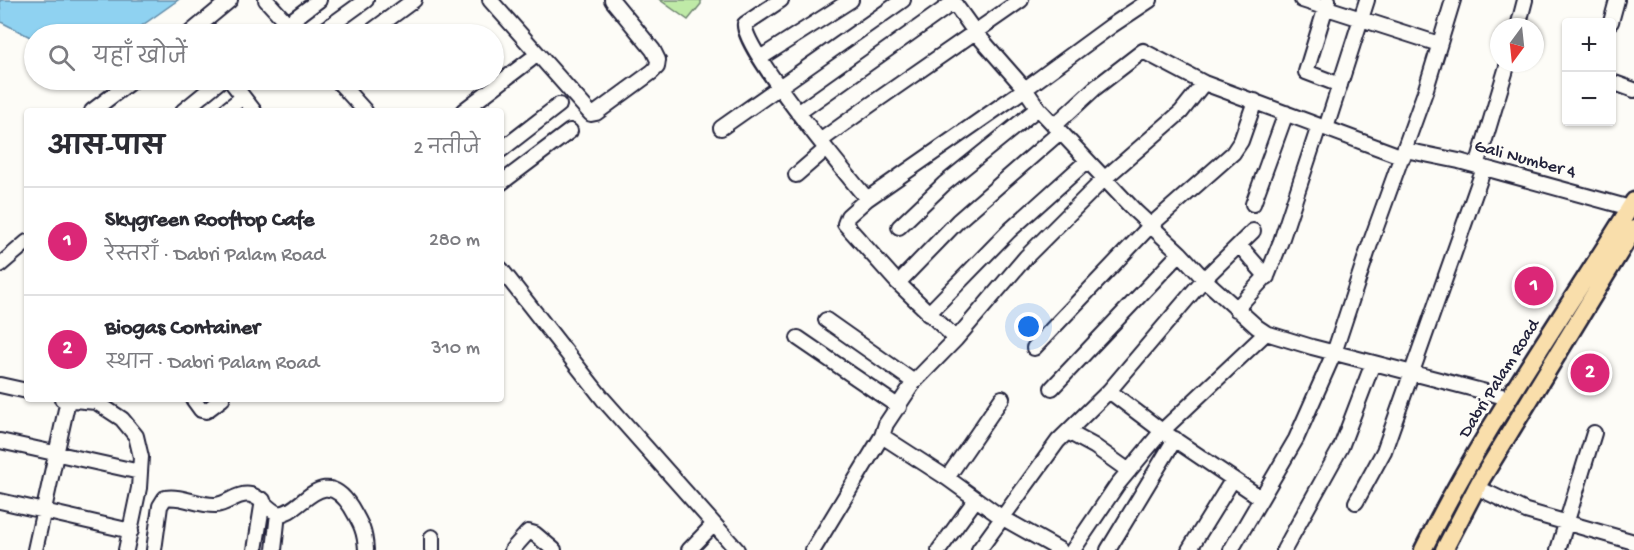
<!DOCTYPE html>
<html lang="hi">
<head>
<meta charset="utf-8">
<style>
	body { margin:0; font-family:"Gochi Hand","Playpen Sans Deva",sans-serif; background:#f2f2f3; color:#2b2b33 }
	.controls { position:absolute; right:18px; top:18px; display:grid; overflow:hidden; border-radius:6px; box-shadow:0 2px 4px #0004 }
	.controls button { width:54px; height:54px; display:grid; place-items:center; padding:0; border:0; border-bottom:2px solid #e1e1e2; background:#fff; color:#2b2b33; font:30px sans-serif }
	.compass { position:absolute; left:1490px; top:18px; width:54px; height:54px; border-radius:50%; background:#fff; box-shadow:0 2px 4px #0004; rotate:195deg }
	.you { position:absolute; left:1029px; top:327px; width:21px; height:21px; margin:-15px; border:4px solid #fff; border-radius:50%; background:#1a73e8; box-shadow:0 0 0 9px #1a73e833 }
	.badge { display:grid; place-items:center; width:39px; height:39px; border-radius:50%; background:#db2777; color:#fff; font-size:20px; font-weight:700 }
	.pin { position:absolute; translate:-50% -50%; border:3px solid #fff; box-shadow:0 2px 6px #0006 }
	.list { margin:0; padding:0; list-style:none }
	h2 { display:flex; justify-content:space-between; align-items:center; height:78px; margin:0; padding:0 24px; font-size:26px }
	h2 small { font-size:20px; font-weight:400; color:#7c7c81 }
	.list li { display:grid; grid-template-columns:39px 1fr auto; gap:18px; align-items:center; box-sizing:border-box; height:108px; padding:0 24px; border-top:2px solid #e1e1e2 }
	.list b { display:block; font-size:22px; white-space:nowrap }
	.list p { margin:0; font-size:20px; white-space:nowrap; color:#7c7c81 }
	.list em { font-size:20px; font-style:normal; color:#7c7c81 }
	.icon { flex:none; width:33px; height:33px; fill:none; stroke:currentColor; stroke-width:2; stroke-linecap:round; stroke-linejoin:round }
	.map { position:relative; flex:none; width:1634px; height:550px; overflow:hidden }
	.search { position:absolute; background:#fff; box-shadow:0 2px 4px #0004; left:24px; top:24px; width:480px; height:66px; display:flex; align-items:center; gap:15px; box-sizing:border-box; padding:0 21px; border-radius:33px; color:#7c7c81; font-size:22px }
	.panel { position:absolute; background:#fff; box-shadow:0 2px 4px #0004; left:24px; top:108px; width:480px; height:294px; border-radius:6px }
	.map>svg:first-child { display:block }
</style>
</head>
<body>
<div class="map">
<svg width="1634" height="550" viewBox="0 0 1634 550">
	<rect width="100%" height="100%" fill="#fdfcf7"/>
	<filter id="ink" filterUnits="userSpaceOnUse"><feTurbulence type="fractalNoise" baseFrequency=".0167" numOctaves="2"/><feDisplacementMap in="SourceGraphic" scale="12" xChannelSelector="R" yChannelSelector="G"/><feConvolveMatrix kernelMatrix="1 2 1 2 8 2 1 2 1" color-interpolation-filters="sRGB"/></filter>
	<g filter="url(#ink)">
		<path fill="#bfeaa7" stroke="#708671" stroke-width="1.5" d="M660,0H701V4L688,20Z"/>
		<path fill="#8fd2f1" stroke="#638ca8" stroke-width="1.5" d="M0,0H178L130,34H34V39L1,22Z"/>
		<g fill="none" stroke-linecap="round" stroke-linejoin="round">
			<defs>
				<path id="minor" d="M266,0L297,34
					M490,0L591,114L596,113L652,72L657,67L658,60L653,50L612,0
					M781,0L745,24C739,45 848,176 867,199L1025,89L1111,26L1150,0
					M952,0L975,32L1025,89L1038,108L1135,211L1180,253L1204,279L1257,327L1266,333L1312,347L1509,398
					M1302,0L1439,44
					M1328,0L1306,72L1340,85
					M1611,22L1617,0
					M287,24L319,0
					M1518,27L1525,0
					M189,34L230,0
					M319,34L366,0
					M368,34L414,0
					M760,58L851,0
					M230,80L254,111
					M337,80L365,111
					M1612,82L1634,90
					M92,111L133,80
					M183,111L221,80
					M225,111L243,97
					M463,111L530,60
					M798,113L954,2
					M1054,126L1095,88L1143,51L1204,83L1403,157
					M721,128L903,0
					M1326,128L1367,0
					M820,141L870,105L1021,0
					M501,150L559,105
					M1405,150L1459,161L1634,209
					M1477,166L1508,63
					M796,175L826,149
					M501,183L570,131
					M867,199L848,216L845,224L898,283L956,339L1026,257L1104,179L1181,112L1204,83
					M1253,204L1286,113
					M899,227L944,184L1038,108
					M1239,245L1267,277
					M0,265L27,242
					M501,269L603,399L737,550
					M898,283L958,221L1060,132
					M1236,309L1268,274L1281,241L1319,126
					M928,314L1009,231L1087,161
					M826,320L914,382
					M798,338L899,407
					M956,339L914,382L886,424L882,436L947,478L1001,517L1060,550
					M1034,348L1150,226L1233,153L1241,141L1255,101
					M0,385L27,391
					M1052,388L1180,253
					M62,399L96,402L122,419L136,436L141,457L139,488L126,550
					M193,399L201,410L206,411L222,399
					M1068,432L1094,446L1129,471
					M0,441L140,472
					M947,478L1002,398
					M1476,487L1526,511L1634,542
					M1261,498L1162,431L1266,333
					M0,501L131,531
					M1356,502L1384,451L1484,168
					M35,550L68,400
					M154,550L160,506L165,498C182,495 199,506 216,505C228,504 238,492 251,495C262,498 267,509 277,513C299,519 321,460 351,507C361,524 365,531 366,550
					M255,550L263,500
					M274,550L278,513
					M432,550V537
					M512,550L528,532L535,534L554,550
					M689,550L714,524
					M813,550L882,436
					M939,550L976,499
					M979,550L1058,441L1109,391L1204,279L1253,231
					M1073,550L1117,485L1162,431L1109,391
					M1108,550L1175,439
					M1189,550L1233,479
					M1231,550L1296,439L1334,353L1370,244L1425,92L1453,0
					M1284,550L1341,447L1373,363
					M1558,550L1594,433"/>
				<path id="major" d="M1423,550C1483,428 1563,317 1634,201
					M1444,550L1479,483L1634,229"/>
			</defs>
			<use href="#minor" stroke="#22223b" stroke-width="18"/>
			<use href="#major" stroke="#22223b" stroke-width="21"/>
			<use href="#minor" stroke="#fdfcf7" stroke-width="14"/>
			<use href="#major" stroke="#f9deab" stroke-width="16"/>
		</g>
	</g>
	<g text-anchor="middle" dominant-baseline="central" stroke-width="6" stroke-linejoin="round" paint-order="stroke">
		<g font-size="18" fill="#22223b" stroke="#fdfcf7">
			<text transform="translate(1525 160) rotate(15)">Gali Number 4</text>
			<text transform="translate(1500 379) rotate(-58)">Dabri Palam Road</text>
		</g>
	</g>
</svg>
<div class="controls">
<button>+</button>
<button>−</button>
</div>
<svg class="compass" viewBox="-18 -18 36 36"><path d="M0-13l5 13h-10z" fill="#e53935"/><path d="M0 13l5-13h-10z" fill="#7c7c81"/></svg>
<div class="you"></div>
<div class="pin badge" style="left:1534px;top:286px">1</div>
<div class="pin badge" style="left:1590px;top:373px">2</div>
<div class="search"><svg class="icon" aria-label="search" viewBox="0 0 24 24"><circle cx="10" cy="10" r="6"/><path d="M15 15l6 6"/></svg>यहाँ खोजें</div>
<section class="panel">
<h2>आस-पास<small>2 नतीजे</small></h2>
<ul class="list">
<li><span class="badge">1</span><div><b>Skygreen Rooftop Cafe</b><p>रेस्तराँ · Dabri Palam Road</p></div><em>280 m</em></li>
<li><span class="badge">2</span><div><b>Biogas Container</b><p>स्थान · Dabri Palam Road</p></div><em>310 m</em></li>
</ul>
</section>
</div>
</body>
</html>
